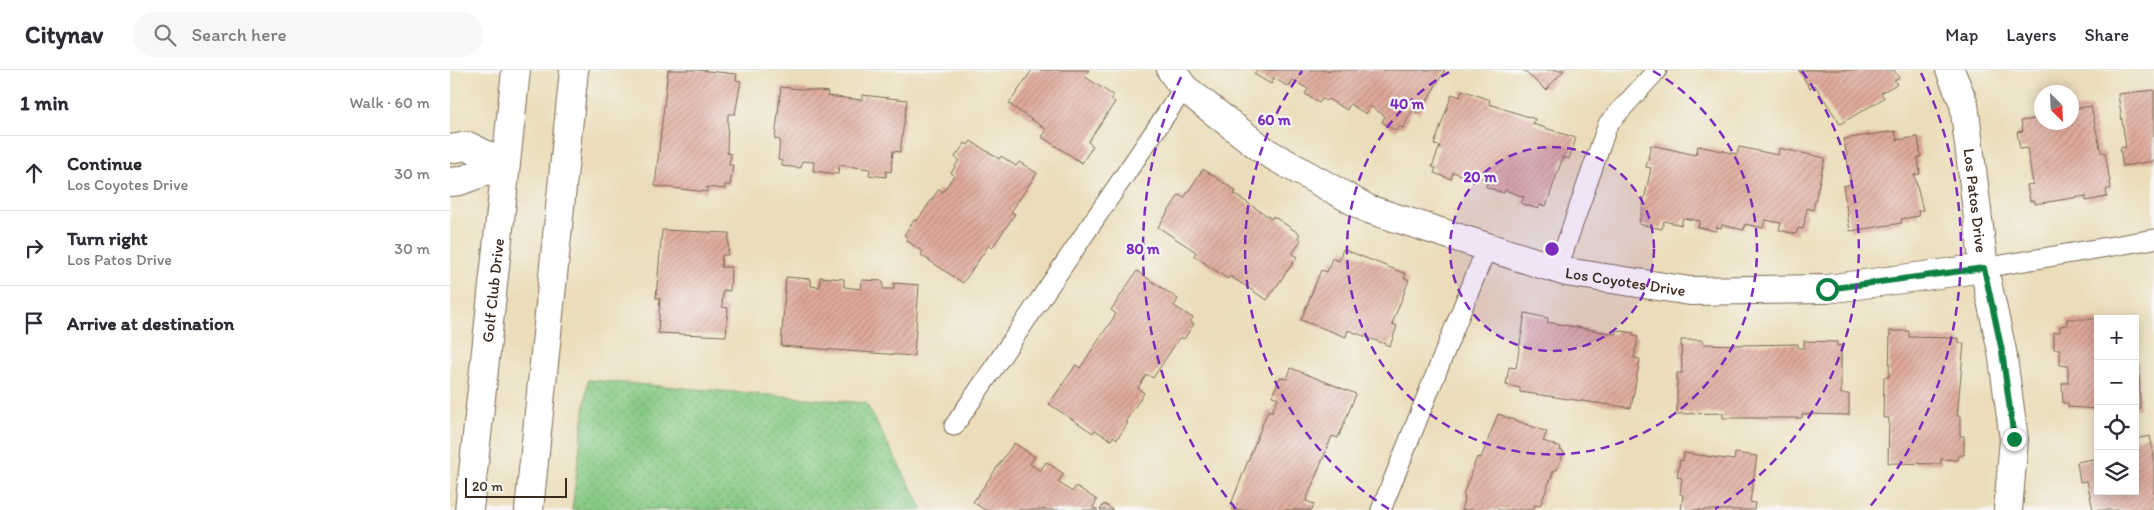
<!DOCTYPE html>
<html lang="en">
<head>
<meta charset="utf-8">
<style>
	body { margin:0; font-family:Itim,sans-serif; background:#f7f7f7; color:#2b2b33 }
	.controls { position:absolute; right:15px; bottom:15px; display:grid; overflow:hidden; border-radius:0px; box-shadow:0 2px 12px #0003 }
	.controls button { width:45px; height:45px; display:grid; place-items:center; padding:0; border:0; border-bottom:1px solid #e1e1e2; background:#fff; color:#2b2b33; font:25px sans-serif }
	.compass { position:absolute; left:1584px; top:15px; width:45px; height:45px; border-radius:50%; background:#fff; box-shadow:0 2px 12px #0003; rotate:156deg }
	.scale { position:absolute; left:15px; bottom:12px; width:102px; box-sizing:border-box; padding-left:5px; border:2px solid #3b2a1e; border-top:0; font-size:14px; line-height:18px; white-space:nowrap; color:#3b2a1e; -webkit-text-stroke:4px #f6f6f2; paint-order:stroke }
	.stop { position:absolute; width:15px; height:15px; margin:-11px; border:4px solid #0b8043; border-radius:50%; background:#fff }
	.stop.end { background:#0b8043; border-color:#fff; box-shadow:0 1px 5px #0008 }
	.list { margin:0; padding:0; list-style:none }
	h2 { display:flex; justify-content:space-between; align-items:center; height:65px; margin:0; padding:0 20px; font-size:21px }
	h2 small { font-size:16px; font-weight:400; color:#7c7c81 }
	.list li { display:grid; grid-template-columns:32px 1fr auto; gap:15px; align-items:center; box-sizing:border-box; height:75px; padding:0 20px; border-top:1px solid #e1e1e2 }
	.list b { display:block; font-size:19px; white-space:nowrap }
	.list p { margin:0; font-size:16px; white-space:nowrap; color:#7c7c81 }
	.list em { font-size:16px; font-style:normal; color:#7c7c81 }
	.icon { flex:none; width:28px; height:28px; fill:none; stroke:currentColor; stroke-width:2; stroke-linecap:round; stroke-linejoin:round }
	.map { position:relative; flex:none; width:1704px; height:440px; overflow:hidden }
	header { display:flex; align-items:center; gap:30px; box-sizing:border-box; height:70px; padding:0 25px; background:#fff; border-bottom:1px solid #e1e1e2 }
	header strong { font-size:24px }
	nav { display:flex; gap:28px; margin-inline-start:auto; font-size:18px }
	.search { width:350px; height:45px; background:#f7f7f7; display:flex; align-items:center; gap:12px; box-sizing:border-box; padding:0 18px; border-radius:28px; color:#7c7c81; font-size:19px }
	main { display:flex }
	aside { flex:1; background:#fff }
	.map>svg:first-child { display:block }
</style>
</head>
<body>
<header>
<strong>Citynav</strong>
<div class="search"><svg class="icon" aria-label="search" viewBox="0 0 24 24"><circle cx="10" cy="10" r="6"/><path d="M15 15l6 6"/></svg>Search here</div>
<nav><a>Map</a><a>Layers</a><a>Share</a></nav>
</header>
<main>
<aside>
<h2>1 min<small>Walk · 60 m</small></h2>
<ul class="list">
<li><svg class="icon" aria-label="ahead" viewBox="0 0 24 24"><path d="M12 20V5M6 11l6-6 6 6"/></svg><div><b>Continue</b><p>Los Coyotes Drive</p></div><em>30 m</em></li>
<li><svg class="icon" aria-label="right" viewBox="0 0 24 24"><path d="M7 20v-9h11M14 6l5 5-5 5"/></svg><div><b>Turn right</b><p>Los Patos Drive</p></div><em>30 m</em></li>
<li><svg class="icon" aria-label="arrive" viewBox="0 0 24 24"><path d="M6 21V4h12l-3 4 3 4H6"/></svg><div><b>Arrive at destination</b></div></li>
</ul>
</aside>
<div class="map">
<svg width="1704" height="440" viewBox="0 0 1704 440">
	<defs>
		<pattern id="grass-dots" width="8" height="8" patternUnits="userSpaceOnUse" patternTransform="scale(1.25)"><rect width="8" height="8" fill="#85c983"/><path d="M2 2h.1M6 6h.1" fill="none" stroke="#6ea36b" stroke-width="1.8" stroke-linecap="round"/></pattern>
		<pattern id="building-hatch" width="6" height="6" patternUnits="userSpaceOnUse" patternTransform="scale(1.25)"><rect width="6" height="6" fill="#dfa99b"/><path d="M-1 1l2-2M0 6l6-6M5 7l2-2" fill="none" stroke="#b68a7e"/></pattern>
	</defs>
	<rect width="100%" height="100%" fill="#f6f6f2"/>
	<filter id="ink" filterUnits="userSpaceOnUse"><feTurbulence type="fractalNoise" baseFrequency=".02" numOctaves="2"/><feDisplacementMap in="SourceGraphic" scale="10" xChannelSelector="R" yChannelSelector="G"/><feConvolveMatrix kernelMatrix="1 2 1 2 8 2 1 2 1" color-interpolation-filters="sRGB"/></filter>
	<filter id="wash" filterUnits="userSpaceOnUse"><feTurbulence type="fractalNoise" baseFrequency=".0096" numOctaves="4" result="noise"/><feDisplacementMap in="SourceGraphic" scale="20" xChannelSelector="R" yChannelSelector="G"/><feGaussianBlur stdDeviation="1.12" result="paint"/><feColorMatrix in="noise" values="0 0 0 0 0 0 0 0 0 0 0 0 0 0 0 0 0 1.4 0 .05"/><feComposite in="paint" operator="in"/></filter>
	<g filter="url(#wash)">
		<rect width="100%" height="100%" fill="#ebddb9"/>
		<path fill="url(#grass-dots)" stroke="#607a50" d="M138,310L416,333L473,440H122Z"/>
		<g id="blocks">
			<path fill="url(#building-hatch)" d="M218,0H248L287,4L286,10L291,11L285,44H278L277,83L281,84L279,95H283L280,115H275V119L257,117V122L205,116Z
				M582,0H639L634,6L664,26L661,30L665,32L638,72L643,76L632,93L592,67L597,60L559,34Z
				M807,0H995L969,44L963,40L953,58L949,56L946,61L932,52L935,46L920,36L916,44L900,34L897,40L878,29L876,31L872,29L869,33L855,24L858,19L843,10L839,17L824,8L821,14L804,4Z
				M1073,0H1114L1096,20Z
				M1349,0H1444L1449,8L1444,10L1447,14L1431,23L1434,28L1390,54L1365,15L1360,19Z
				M331,17L378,22L377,26L412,30V25L457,30L450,82L443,81L441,102L436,101V107L419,105L420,99L389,95L388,104L363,101L364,92L352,91L351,98L332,96V91L328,90L330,70L325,69Z
				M1012,20L1040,30L1039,34L1085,49L1083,54L1126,68L1119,89L1113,87L1096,136L1090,135L1088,139L1071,133L1074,127L1055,120L1054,123L1036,117L1038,110L1022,105L1021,109L1003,102L1001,109L984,103L986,98L982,97L990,76L984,75L1002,24L1010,27Z
				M1704,20V91L1673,96L1670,78L1676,77L1668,24Z
				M1641,36L1651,82H1655L1661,118L1656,120L1657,127L1636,131V126L1585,134V131H1580L1577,115L1583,114L1577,78L1570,79L1567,62L1573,61L1571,51L1592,48V52H1622V39Z
				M1445,61L1447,70L1468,67L1471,87H1468L1470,104L1464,105L1473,140L1468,141L1469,146L1451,149L1452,153L1400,161L1393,116L1401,114L1394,69Z
				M521,71L549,89L551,86L566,96L569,92L587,103L561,142L565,144L542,178L539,175L513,213L471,185L473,182L456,170L458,168L454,165L464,150L467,151L489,119L493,122L504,105L501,103L509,90L505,87L515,73L518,75Z
				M1201,75L1246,85L1248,76L1287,84L1289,77L1328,85L1329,78L1375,88L1363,140L1357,138L1353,159L1348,158L1346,164L1329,160L1331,153L1315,150L1313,158L1295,154L1294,160L1272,155L1271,158L1267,157L1266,161L1248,157L1250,151L1233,148L1231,155L1214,151L1212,159L1189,154L1201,98L1196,97Z
				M753,99L786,121L784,124L822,149L823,146L850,164L848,167L851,170L842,184L847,187L817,230L780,206L778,209L744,186L746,182L708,157L729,125L734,128Z
				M212,160L279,163L278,185H272L271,197H281L280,221L273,220L272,237L278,238L276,266L208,263L210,228H206Z
				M893,179L956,204L954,208L959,210L942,254L947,256L940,276L898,260L896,267L851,250L871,200L877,202L882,188L889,191Z
				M687,201L728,229L724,236L743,248L740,252L744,254L734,269L730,267L703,308L697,304L688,318L694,323L675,352L678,353L667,369L663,366L661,370L645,360L643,363L599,334L626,295L630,298L666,244L661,240Z
				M336,207L361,209V216L370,217V207L394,209V217L411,219L412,210L433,211V219H444V213L469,215L464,286L331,276Z
				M1075,243L1098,248L1097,252L1165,264L1166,260L1184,263L1183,266L1188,267L1184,288L1190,289L1181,338L1070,322V318L1056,315L1059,297L1066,298Z
				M1617,249H1648V339L1618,337V333H1613L1612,313H1618V296L1610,295V279H1604V262H1610V256L1617,255Z
				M1440,261H1459V267L1509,268V273H1514L1507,346H1510V366H1514V385H1509L1508,390L1491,389V394L1438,393L1439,348H1433L1434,307H1439Z
				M1231,270H1253V274L1294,275L1348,274V278H1354V271L1387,272V276L1391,275V324H1399V345L1352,344V348H1273V343L1227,344V303H1232Z
				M1685,293H1689L1690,339H1685Z
				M841,298L906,324L888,368L882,366L856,431L864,434L862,440H784L780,437L818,340L822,342L828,328L822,326L830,307L837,309Z
				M1048,344L1097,362L1093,371L1111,377L1110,380L1114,382L1107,400H1104L1090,436L1085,435L1083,440H1011L1015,427L1013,425L1027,387L1031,388Z
				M1700,366L1704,386V440H1643L1637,411L1630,412L1627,392L1648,388V421H1685V369Z
				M564,373L585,387L580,394L590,401L596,392L614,404L608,412L622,422L626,416L647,430L643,437L648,440H535L523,432Z
				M1234,383L1284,390L1285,383L1307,386L1300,432L1305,433L1304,440H1231L1233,425L1230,424L1232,408L1227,407L1230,390L1233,391Z
				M654,434L663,440H650Z"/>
		</g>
	</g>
	<g filter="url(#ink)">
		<use href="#blocks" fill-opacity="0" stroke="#796954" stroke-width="1"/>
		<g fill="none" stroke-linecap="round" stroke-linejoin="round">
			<defs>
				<path id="service" d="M1534,198L1704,169
					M1107,200L1158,54L1207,0
					M504,356L734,18
					M931,440L1037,177"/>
				<g id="minor">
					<path id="s1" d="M721,0L734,18L816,82L918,139L1116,202L1240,221L1377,219L1534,198"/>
					<path id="s2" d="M1500,0L1514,34L1534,198L1552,281L1564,369L1558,440"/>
					<path d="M0,79L18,76L55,94"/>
					<path d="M0,112L10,111L55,94"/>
				</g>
				<g id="tertiary">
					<path id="s3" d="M19,440L66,0"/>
					<path d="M79,440L124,0"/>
				</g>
			</defs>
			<use href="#service" stroke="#796954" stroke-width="21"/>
			<use href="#minor" stroke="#796954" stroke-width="30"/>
			<use href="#tertiary" stroke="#796954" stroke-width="30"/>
			<use href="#service" stroke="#fff" stroke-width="19"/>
			<use href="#minor" stroke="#fff" stroke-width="28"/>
			<use href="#tertiary" stroke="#fff" stroke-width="28"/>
		</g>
	</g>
	<g fill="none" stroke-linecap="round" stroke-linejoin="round" filter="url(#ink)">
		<path stroke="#0b8043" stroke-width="6" d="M1377,219L1534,198L1552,281L1564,369"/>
	</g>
	<circle cx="1102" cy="179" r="102" fill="#7b2cbf" fill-opacity=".12"/>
	<g fill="none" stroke="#7b2cbf" stroke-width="2.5" stroke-dasharray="9 6">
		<circle cx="1102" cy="179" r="102"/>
		<path d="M1203 1A205 205 0 1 1 1001 1"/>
		<path d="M939 439A307 307 0 0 1 852 1M1352 1A307 307 0 0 1 1265 439"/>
		<path d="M786 439A409 409 0 0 1 733 3M1471 3A409 409 0 0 1 1418 439"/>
	</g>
	<g text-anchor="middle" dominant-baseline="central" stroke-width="4.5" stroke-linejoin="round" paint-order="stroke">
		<g font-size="16" fill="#3b2a1e" stroke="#f6f6f2">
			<text stroke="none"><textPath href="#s2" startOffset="134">Los Patos Drive</textPath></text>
			<text stroke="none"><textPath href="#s1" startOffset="511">Los Coyotes Drive</textPath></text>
			<text stroke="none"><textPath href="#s3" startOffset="221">Golf Club Drive</textPath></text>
		</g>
	</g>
	<circle cx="1102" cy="179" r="8" fill="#7b2cbf" stroke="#f6f6f2" stroke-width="2.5"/>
	<g font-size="15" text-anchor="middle" font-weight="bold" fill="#7b2cbf" stroke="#f6f6f2" stroke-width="4.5" stroke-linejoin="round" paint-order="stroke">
		<text x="957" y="39">40 m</text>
		<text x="824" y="55">60 m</text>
		<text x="1030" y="112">20 m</text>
		<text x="693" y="184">80 m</text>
	</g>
</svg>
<div class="controls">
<button>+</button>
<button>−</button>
<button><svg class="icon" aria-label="locate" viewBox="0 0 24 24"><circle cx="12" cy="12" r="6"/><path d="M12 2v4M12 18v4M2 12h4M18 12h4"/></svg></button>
<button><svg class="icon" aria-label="layers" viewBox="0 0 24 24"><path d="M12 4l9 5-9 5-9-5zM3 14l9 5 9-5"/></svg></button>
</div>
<svg class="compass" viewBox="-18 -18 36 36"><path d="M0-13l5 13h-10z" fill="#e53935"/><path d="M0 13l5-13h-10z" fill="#7c7c81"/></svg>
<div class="scale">20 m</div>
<div class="stop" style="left:1377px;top:219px"></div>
<div class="stop end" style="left:1564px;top:369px"></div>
</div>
</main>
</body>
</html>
